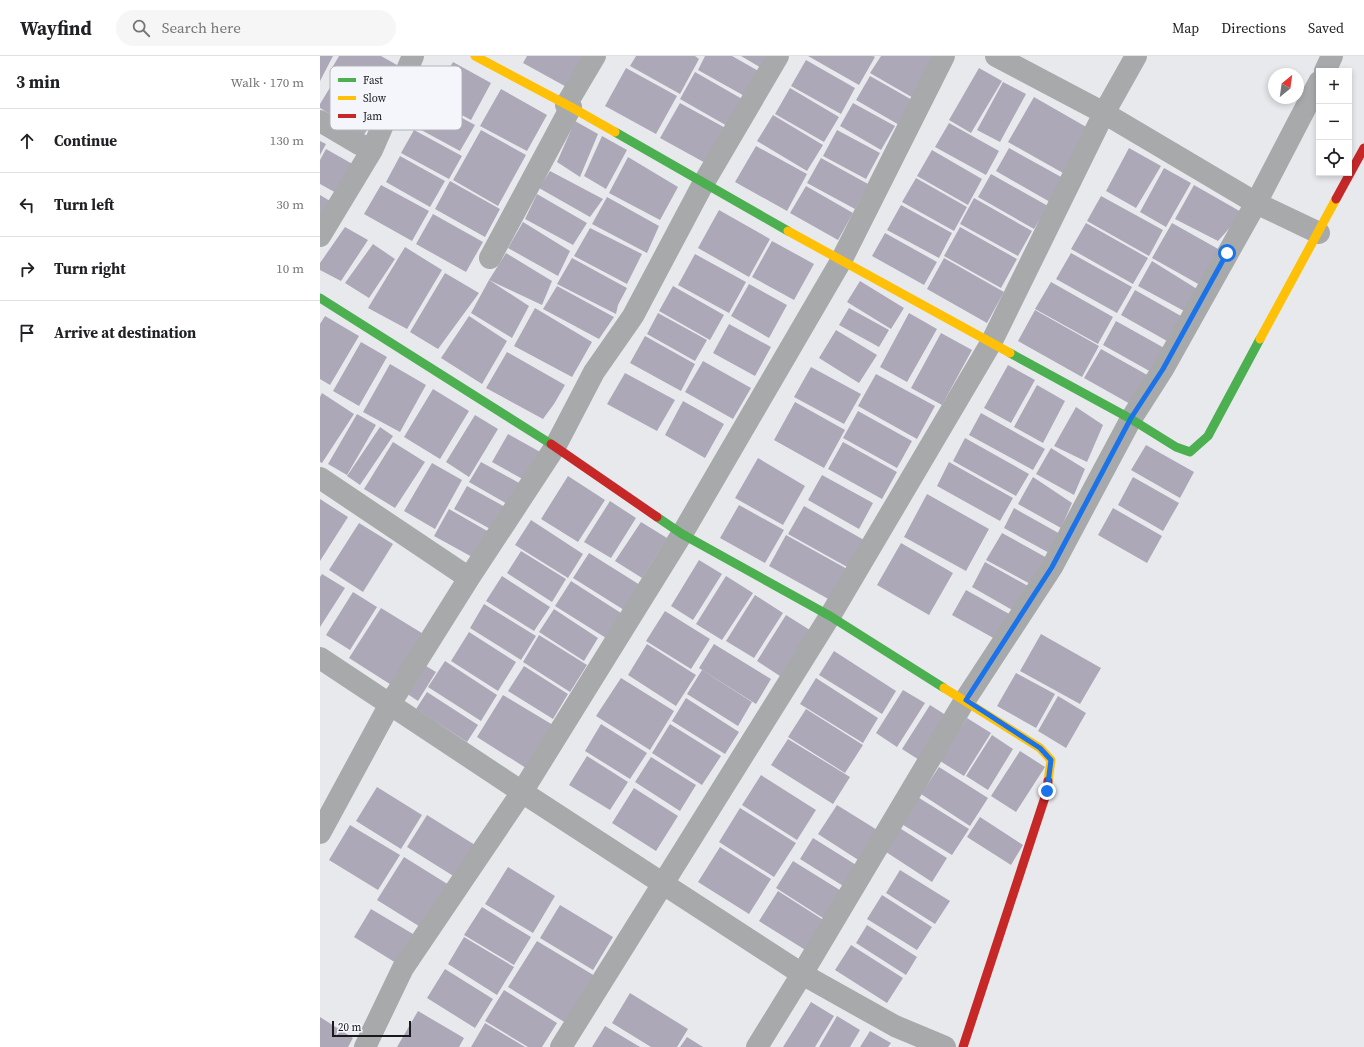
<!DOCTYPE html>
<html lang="en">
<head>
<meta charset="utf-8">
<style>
	body { margin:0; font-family:"Source Serif 4",serif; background:#f6f6f6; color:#202124 }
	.controls { position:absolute; right:12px; top:12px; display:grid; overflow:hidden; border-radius:0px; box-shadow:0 2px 6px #0003 }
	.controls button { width:36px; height:36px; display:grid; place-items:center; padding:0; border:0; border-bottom:1px solid #e0e0e0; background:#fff; color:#202124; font:20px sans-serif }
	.compass { position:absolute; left:948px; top:12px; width:36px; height:36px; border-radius:50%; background:#fff; box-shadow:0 2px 6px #0003; rotate:29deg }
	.scale { position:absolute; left:12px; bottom:10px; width:79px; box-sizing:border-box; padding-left:4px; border:2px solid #19191c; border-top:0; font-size:11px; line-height:14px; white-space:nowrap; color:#19191c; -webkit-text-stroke:3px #f4f6fc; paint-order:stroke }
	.stop { position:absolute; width:12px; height:12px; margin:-9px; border:3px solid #1a73e8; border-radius:50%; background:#fff }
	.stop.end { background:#1a73e8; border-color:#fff; box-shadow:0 1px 4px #0008 }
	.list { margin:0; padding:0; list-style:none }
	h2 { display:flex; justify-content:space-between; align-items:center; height:52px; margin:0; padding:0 16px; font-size:17px }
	h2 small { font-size:13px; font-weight:400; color:#757577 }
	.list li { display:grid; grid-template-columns:26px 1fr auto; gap:12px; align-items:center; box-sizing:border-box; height:64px; padding:0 16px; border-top:1px solid #e0e0e0 }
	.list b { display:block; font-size:15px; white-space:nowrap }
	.list em { font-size:13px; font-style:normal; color:#757577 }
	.icon { flex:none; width:22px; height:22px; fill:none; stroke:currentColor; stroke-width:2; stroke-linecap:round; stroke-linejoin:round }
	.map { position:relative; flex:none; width:1044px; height:991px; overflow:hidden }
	header { display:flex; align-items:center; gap:24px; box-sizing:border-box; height:56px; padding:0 20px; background:#fff; border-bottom:1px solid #e0e0e0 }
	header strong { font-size:19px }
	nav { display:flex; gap:22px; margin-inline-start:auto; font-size:14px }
	.search { width:280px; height:36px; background:#f6f6f6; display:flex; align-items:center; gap:10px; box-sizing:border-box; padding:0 14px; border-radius:22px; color:#757577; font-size:15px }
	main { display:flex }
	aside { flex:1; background:#fff }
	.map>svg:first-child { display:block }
</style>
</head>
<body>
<header>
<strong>Wayfind</strong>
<div class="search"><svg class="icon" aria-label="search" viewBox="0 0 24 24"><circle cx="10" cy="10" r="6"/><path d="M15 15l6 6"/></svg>Search here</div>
<nav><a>Map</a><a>Directions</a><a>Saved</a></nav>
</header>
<main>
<aside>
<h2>3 min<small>Walk · 170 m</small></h2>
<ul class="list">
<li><svg class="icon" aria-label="ahead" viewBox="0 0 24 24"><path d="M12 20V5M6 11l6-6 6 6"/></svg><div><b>Continue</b></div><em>130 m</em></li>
<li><svg class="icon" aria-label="left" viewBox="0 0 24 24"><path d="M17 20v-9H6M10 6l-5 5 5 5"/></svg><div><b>Turn left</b></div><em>30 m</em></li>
<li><svg class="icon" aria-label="right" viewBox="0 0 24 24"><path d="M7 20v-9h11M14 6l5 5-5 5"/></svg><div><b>Turn right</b></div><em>10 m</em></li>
<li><svg class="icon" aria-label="arrive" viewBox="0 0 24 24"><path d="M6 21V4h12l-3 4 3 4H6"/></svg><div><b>Arrive at destination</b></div></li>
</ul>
</aside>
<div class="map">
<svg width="1044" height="991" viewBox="0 0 1044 991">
	<rect width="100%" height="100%" fill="#e8e9ed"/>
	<path fill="#ada8b7" d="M0,0H13L0,25Z
		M19,0H61L77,9L59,40L12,12Z
		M207,0H271L252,34L203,7Z
		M316,0H375L379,3L360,38L310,10Z
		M385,0H412L442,17L428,42L378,14Z
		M421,0H451L443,13Z
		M488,0H553L555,1L539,29Z
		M561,0H620L595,43L550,17Z
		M486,4L535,32L521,58L471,30Z
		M133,6L171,27L151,64L112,43Z
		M306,12L357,40L336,78L285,50Z
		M659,12L682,25L651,77L629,64Z
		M375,16L424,44L409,71L360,43Z
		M550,20L594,45L581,70L536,44Z
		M14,25L60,52L44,79L0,52V48Z
		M683,26L706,38L680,86L657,74Z
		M470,32L519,61L504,86L455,58Z
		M181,33L227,59L207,95L160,70Z
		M714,41L768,72L743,117L688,86Z
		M107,43L155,69L140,95L92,69Z
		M360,47L409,74L389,109L340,82Z
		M533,47L575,70L561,94L520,70Z
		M453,59L503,89L487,115L437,85Z
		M255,65L278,78L260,121L237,106Z
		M629,67L679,95L666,119L615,91Z
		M94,74L142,100L129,123L81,97Z
		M161,74L206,99L178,150L133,124Z
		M517,74L560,97L546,123L503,100Z
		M282,80L307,94L286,133L264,120Z
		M0,85L6,88L0,99Z
		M436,90L487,118L467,155L415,126Z
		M689,92L743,122L730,146L676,115Z
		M809,92L841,110L816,152L786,135Z
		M6,93L36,110L20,139L0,128V104Z
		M612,94L662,123L648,149L597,120Z
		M80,100L125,125L110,151L66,126Z
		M308,101L358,131L340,164L289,137Z
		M501,102L548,128L535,153L487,127Z
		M844,112L871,127L846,171L820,156Z
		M230,115L283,143L270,161L219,132Z
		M671,118L728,150L714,173L658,141Z
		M596,122L647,151L634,175L582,146Z
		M130,125L180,153L165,181L115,153Z
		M61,129L109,155L92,185L44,158Z
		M874,129L923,157L898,185L855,163Z
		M486,130L533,157L518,184L470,157Z
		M217,138L267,167L253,189L205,163Z
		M0,139L10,145L0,161Z
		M781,140L843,174L829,200L767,165Z
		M287,141L339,170L327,197L272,168Z
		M654,142L712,175L698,200L640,168Z
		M581,149L632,177L619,202L567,174Z
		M399,154L450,183L429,221L378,192Z
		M113,158L163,186L146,216L96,188Z
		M203,166L250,195L238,220L188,192Z
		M766,167L828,202L813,228L751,193Z
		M852,167L900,194L880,229L832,202Z
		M25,171L48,184L21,225L0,214V207Z
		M640,171L697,203L681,232L624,200Z
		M270,172L322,198L307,228L254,200Z
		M565,177L617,206L604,229L552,200Z
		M452,185L494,208L474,244L432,221Z
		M53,188L75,203L49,242L25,227Z
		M85,191L122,214L87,273L48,252Z
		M186,197L232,225L222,249L169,224Z
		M751,197L812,231L797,257L736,223Z
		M375,198L426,226L409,257L358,229Z
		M252,202L307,232L298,249L296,258L237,228Z
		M624,202L684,236L667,267L607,233Z
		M832,205L877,233L864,255L818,230Z
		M125,217L159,237L118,293L90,276Z
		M169,224L209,250L192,282L151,257Z
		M540,225L584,252L571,273L527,246Z
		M731,226L793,261L778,288L715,253Z
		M429,228L467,249L449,282L411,260Z
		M237,230L294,261L279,283L223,253Z
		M353,230L404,259L390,284L339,255Z
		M815,234L861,260L847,285L801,259Z
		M215,252L272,286L252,321L194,290Z
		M529,252L569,274L559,291L519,269Z
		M715,254L779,290L762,321L698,285Z
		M338,257L387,284L375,305L327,278Z
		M589,257L617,273L587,326L560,311Z
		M5,260L39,280L10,329L0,323V268Z
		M149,260L187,285L162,328L121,302Z
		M796,265L846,293L833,317L783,289Z
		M409,268L451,291L435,320L393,297Z
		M516,274L557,299L539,327L499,302Z
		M621,277L652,294L622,349L591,332Z
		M325,280L375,308L361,335L310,307Z
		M41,286L67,301L39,350L13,335Z
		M781,293L829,320L812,349L764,322Z
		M187,296L245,329L234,348L223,363L166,332Z
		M383,305L431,332L413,363L365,336Z
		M70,308L106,329L80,376L43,356Z
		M688,309L715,324L691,367L664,352Z
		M491,311L541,338L524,368L474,341Z
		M305,317L355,344L337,375L287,348Z
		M556,318L615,350L597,383L538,350Z
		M717,329L745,345L723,387L694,371Z
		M113,333L149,355L120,403L84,381Z
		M2,337L34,358L2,407L0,406V341Z
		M363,345L404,368L385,402L345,379Z
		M475,346L525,374L504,412L454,384Z
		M756,351L783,369L767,406L734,390Z
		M538,355L592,385L577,412L523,382Z
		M661,357L725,393L713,414L649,379Z
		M37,358L56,369L27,419L8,408Z
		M155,359L178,373L149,421L126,406Z
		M60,371L73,380L40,429L27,420Z
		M188,378L222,397L206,425L172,406Z
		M645,382L709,418L696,440L633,405Z
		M73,386L105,406L75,452L44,433Z
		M523,386L577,416L562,443L508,413Z
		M826,389L874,416L860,442L811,414Z
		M731,392L765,413L754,439L716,418Z
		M438,402L485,430L463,469L415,442Z
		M161,406L201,428L189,449L149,426Z
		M629,406L693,442L680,465L617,430Z
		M112,407L142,424L115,473L84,455Z
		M502,419L553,447L539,473L488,444Z
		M248,420L285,444L258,486L221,463Z
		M713,421L752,447L741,472L698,448Z
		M813,421L859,447L843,475L798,449Z
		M147,430L187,452L174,475L134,453Z
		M607,438L669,473L646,515L584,481Z
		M0,443L28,461L0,505Z
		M290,445L316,462L291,502L264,486Z
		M419,449L464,474L445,507L400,482Z
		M484,450L544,484L529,512L468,478Z
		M694,452L742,479L731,498L684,472Z
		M793,452L842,480L827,507L778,479Z
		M129,453L169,476L154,502L114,480Z
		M211,464L263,498L248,522L195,489Z
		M321,466L347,482L322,522L295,505Z
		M39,467L73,488L43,536L9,514Z
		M682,477L729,503L714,530L666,504Z
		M466,479L529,514L512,545L449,510Z
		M581,487L633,517L609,559L557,529Z
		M201,495L246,523L232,546L187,517Z
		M269,497L320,529L304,554L253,522Z
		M379,504L402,518L373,564L351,550Z
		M665,506L708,530L694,555L652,531Z
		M2,518L25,532L0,571V521Z
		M182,520L230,551L214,575L166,545Z
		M406,520L433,537L402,584L376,568Z
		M251,525L301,557L286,582L235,550Z
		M646,534L691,559L677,584L632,559Z
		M33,536L57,551L30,594L6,579Z
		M435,539L463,557L434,602L406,585Z
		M164,548L216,580L201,604L150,572Z
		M61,552L105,579L73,630L29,602Z
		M234,553L278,582L264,605L219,576Z
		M345,555L390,583L371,613L326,585Z
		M466,559L493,576L463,622L437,605Z
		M149,576L196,606L178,635L131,605Z
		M721,578L781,612L760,648L700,615Z
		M219,579L267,609L250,636L203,606Z
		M327,588L376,619L356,650L308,619Z
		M394,588L451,623L436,648L379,612Z
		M514,595L576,635L562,658L499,619Z
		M125,605L177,639L161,665L108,631Z
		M101,607L116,616L98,645L83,635Z
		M204,610L248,638L233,663L188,635Z
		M382,614L432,646L418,670L367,638Z
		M696,617L735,638L716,672L677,650Z
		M301,622L354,655L330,694L276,660Z
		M496,622L558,662L543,687L480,648Z
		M583,634L605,647L577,691L556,677Z
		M107,636L158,669L147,686L96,653Z
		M183,639L233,669L206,712L157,681Z
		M738,640L766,657L746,692L718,675Z
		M366,642L419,676L405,698L352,665Z
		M610,649L632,663L604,707L582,693Z
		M486,653L543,689L525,717L468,681Z
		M647,662L671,677L644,720L620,705Z
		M281,668L327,697L310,723L265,695Z
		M350,668L401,700L382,729L332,697Z
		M672,679L693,693L668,734L646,720Z
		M468,683L530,721L513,748L451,709Z
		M700,695L725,711L696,756L671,740Z
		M267,700L308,726L290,754L249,729Z
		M331,701L376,729L360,755L315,726Z
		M619,711L668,742L650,770L601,738Z
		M441,719L496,754L477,784L422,749Z
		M57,731L102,759L81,793L36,765Z
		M314,732L358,760L336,795L292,767Z
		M596,740L649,773L632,799L580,767Z
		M517,749L562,777L543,807L498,778Z
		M420,752L476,787L454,821L399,786Z
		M107,759L155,789L135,821L87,791Z
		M660,761L703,789L691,809L647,781Z
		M30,769L80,799L58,834L9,804Z
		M578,771L627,802L612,826L563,794Z
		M493,782L541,812L528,833L480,803Z
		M400,791L451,823L429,858L378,826Z
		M84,801L129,829L102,872L57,844Z
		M473,805L523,836L506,864L456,832Z
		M188,811L235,840L213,877L165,848Z
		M580,814L630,845L615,868L566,837Z
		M458,835L505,865L487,895L439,865Z
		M562,839L612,871L597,894L547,863Z
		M240,849L293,881L273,914L220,882Z
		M162,851L211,881L194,909L144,879Z
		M51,853L98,881L81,910L34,881Z
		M547,869L597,901L586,919L536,887Z
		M144,881L194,911L177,939L128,908Z
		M217,885L275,920L246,967L188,931Z
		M531,889L583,922L567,947L515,914Z
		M125,913L173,943L155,972L107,942Z
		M184,934L237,967L222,991H208L165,965Z
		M310,937L368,973L357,991H331L292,967Z
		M491,946L514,960L495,991H463Z
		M98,955L144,982L139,991H77Z
		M517,960L540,974L530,991H499Z
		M0,961L33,982L28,991H0Z
		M165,967L205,991H151Z
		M285,970L320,991H272Z
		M550,975L571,987L568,991H540Z
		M367,981L383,991H360Z"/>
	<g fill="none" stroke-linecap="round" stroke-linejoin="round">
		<path stroke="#a8a9ab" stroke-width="22" d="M676,0L784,57L936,147L999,177
			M1005,15L1012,0
			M246,49L275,0
			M0,65L39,88L52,94
			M0,180L52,94L93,0
			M170,202L251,51
			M0,422L149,522
			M0,602L202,736L482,918L575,970L625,991
			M0,777L70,648L149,522L235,391L274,316L313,260L383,128L458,0
			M45,991L83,912L202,736L362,478L521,205L624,0
			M241,991L510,560L671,287L784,57L816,0
			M437,991L482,918L645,644L732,511L811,363L843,313L936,147L999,26"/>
		<path stroke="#4caf50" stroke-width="9" d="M295,76L468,175
			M0,242L231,388
			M690,297L811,363L856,391L870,396L888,380L940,283
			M337,461L362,478L510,560L624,632"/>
		<path stroke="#ffc107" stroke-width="9" d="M155,0L251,51L295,76
			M468,175L690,297
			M940,283L1016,143
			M624,632L720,692L731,704L728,725"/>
		<path stroke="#c62828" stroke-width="9" d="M1016,143L1044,92
			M231,388L337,461
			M643,991L727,735L728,725"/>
	</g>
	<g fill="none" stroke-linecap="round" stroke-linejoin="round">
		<path stroke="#1a73e8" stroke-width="5" d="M727,735L731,704L720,692L646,644L732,511L811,362L843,313L907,197"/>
	</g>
	<rect x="10" y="10" width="132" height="64" rx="6" fill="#f4f6fc" stroke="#b2b4b9" stroke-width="1"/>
	<rect x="18" y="22" width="18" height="4" fill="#4caf50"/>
	<rect x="18" y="40" width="18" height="4" fill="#ffc107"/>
	<rect x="18" y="58" width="18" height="4" fill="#c62828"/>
	<g font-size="11" fill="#19191c">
		<text x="43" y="28">Fast</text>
		<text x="43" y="46">Slow</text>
		<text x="43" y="64">Jam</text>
	</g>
</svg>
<div class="controls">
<button>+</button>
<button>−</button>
<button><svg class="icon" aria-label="locate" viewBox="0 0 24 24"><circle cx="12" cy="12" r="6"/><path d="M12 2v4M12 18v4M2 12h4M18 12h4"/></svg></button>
</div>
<svg class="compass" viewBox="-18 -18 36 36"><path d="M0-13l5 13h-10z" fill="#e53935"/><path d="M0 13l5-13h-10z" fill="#757577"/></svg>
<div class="scale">20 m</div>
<div class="stop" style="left:907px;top:197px"></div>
<div class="stop end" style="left:727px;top:735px"></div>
</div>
</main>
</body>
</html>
